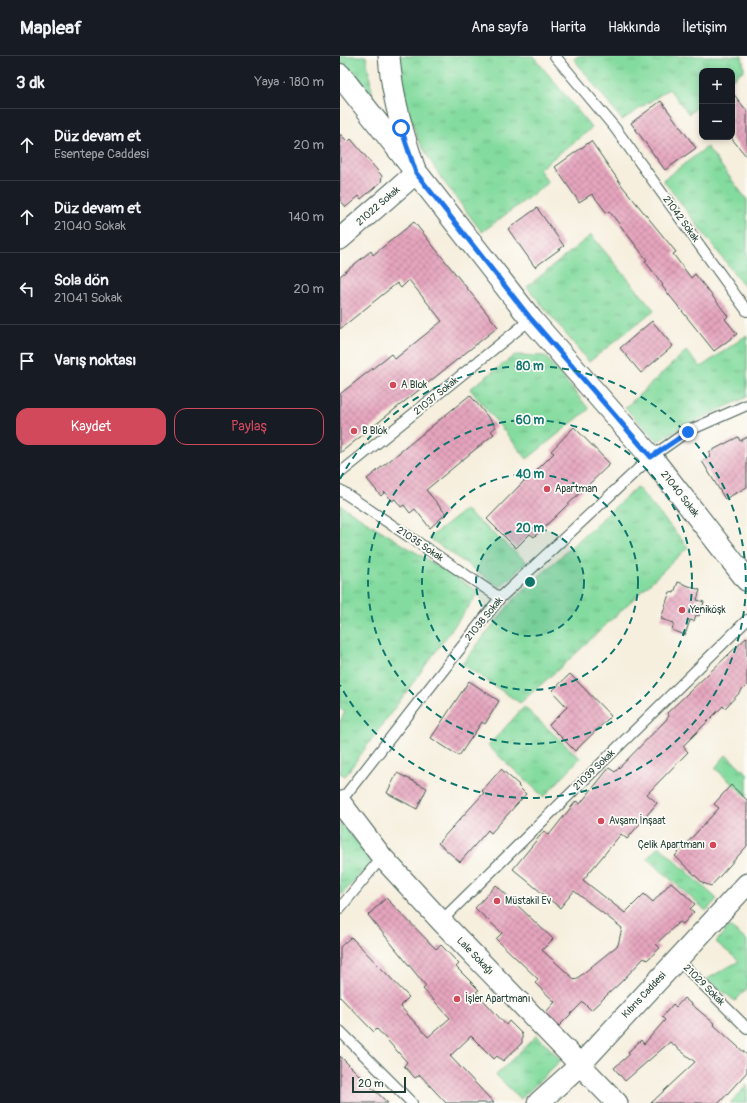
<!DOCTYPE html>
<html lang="tr">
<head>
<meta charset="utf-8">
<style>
	body { margin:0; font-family:Pangolin,sans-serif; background:#242831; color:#f1f3f6 }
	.controls { position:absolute; right:12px; top:12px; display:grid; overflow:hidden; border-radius:8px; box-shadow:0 2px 6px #0003 }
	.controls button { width:36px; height:36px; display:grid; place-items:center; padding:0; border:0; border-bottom:1px solid #363941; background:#171b24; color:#f1f3f6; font:20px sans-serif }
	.scale { position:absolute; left:12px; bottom:10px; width:54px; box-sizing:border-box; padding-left:4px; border:2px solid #1f3d34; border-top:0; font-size:11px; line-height:14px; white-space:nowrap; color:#1f3d34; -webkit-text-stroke:3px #fdfcf7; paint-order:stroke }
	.stop { position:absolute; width:12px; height:12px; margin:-9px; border:3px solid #1a73e8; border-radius:50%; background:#fff }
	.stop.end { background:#1a73e8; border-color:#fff; box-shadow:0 1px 4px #0008 }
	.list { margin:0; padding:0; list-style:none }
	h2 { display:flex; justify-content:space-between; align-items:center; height:52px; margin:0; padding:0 16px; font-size:17px }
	h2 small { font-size:13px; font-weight:400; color:#9ea1a6 }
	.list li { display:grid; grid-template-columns:26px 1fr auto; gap:12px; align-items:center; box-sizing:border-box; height:72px; padding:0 16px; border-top:1px solid #363941 }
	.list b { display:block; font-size:15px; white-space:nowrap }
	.list p { margin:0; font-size:13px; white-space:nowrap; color:#9ea1a6 }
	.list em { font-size:13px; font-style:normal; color:#9ea1a6 }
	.actions { display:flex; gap:8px; padding:12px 16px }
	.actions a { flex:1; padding:9px 0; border:1px solid #d1495b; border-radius:12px; text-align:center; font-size:14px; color:#d1495b }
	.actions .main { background:#d1495b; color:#fff }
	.icon { flex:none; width:22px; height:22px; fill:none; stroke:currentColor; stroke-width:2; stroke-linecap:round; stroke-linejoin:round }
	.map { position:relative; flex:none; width:407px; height:1047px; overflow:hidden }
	header { display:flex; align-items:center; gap:24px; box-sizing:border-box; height:56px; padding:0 20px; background:#171b24; border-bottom:1px solid #363941 }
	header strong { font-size:19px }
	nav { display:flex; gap:22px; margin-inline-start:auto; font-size:14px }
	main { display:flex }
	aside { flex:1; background:#171b24 }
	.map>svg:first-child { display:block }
</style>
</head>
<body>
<header>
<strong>Mapleaf</strong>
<nav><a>Ana sayfa</a><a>Harita</a><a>Hakkında</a><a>İletişim</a></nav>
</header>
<main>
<aside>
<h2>3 dk<small>Yaya · 180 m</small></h2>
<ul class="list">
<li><svg class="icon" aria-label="ahead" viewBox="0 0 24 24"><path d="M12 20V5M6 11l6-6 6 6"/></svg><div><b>Düz devam et</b><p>Esentepe Caddesi</p></div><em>20 m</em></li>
<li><svg class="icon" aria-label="ahead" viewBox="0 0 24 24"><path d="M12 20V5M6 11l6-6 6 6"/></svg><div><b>Düz devam et</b><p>21040 Sokak</p></div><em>140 m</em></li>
<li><svg class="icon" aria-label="left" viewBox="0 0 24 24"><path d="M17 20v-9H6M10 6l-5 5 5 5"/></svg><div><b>Sola dön</b><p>21041 Sokak</p></div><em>20 m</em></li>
<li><svg class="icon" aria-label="arrive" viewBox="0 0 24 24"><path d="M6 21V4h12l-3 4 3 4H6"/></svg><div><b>Varış noktası</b></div></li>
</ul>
<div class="actions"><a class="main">Kaydet</a><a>Paylaş</a></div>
</aside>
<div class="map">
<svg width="407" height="1047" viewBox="0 0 407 1047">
	<defs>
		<pattern id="grass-tufts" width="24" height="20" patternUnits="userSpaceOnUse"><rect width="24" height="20" fill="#84db9f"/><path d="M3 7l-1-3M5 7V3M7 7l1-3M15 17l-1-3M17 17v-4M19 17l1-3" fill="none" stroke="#6bb382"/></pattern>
		<pattern id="building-cross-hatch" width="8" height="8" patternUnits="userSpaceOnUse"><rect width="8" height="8" fill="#e6a5be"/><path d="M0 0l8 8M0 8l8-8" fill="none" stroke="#ba889b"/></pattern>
	</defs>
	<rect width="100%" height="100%" fill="#fdfcf7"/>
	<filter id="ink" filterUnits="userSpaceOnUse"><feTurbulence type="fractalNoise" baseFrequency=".025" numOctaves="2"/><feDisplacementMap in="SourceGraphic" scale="8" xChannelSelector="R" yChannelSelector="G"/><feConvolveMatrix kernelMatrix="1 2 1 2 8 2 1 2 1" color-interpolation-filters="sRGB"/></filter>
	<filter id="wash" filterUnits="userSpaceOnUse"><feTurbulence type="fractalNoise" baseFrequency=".012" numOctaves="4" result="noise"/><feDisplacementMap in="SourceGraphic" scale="16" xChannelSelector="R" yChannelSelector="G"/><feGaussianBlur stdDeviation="0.9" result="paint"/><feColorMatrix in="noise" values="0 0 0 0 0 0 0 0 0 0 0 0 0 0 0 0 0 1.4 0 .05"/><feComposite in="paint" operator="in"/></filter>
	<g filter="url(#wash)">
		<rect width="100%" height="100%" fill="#f6efde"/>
		<path fill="url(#grass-tufts)" stroke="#528c6a" d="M0,0H26L33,42L27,43L0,6Z
			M58,0H193L252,72L199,113L208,127L142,176L101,122L78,84L64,41Z
			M238,0H402L404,14L392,23V15H362V47L349,58L329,33L282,64L234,3Z
			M367,91L407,144V234L323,124Z
			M251,179L314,254L249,306L187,231Z
			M407,279V341L347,369L318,385L285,352L346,295L361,311Z
			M175,299L205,300L249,353L187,403L130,333Z
			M297,431L348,491L230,603L180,647L122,608L173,544Z
			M0,449L139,536L5,720L0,717V665L5,656L0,653V573L2,570L0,568Z
			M125,454L187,506L160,531L89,482Z
			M184,651L240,702L204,741L148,690Z
			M386,699L407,717V741L375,712Z
			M0,766L33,805L0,840Z
			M319,790L377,843L366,855L307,802Z
			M389,870L407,885V933L395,945L367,923L399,905L376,886Z
			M197,979L221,1004L181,1043L156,1019Z
			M407,1029V1047H390Z"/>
		<g id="blocks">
			<path fill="url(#building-cross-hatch)" d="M392,36L407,55V101L392,83Z
				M321,45L356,92L325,114L291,67Z
				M0,78L8,86L11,83L42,120L41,126L21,143L19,140L6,151L0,144Z
				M251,85L283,131L336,196L333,198L351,222L355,218L388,260L385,263L397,278L374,295L322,230L323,229L305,205L307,204L269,155L267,157L252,138L239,146L215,111Z
				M197,152L224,190L195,211L168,173Z
				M74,166L158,271L0,397V338L51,298L55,303L102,265L69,224L61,232L57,227L0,273V220L31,195L33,199Z
				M312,265L333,290L301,317L280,292Z
				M130,339L156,371L151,375L154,378L86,434L106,458L90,472L75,453L70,457L64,449L61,451L55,443L52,445L45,436L41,440L27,423Z
				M234,371L270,408L194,481L190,478L176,492L147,463L184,425L185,426L214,397L211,395Z
				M398,381L400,385L407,381V431L385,443L362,405L370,400L369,396Z
				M338,526L360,534L357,544L364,546L359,560L356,559L354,565L350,564L345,579L332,574L334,567L321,563L329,538L330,536L334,537Z
				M407,581V629L385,652L383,650L343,690L348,696L307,738L317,747L287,783L281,778L243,824L285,857L304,838L313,846L331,826L355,848L350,853L354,856L343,868L340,866L337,868L316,888L320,892L307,904L304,902L280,927L251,954L243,946L219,970L206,956L215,946L195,927L198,923L156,883L162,877L135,852L156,829L213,883L202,894L235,924L278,889L282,872L234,835L220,852L173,813L204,775L209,779L236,745L240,748L269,712L275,716L325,665L329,660L327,657Z
				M230,618L271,660L235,695L209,669L227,651L212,635Z
				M129,625L159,645L145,668L142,666L119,700L91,682Z
				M161,713L179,729L178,730L186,738L151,777L148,774L120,806L98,787L144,737L142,735Z
				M57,717L87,732L77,753L47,737Z
				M391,729L407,744V790L371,830L363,827L335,800L379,752L374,748Z
				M46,842L96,893L101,889L119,908L116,911L139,934L136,936L166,969L169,965L182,978V987L163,1005L157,1000L154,1003L131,980L110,1000L154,1047H106L80,1019L75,1022L64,1010L67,1006L37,973L34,976L0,941V891L11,881L69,941L60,950L88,981L110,962L83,933L86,930L28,859Z
				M344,942L375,968L374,969L407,999V1016L379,1047H311L355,1006L330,986L285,1025L274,1012L290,998L288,996L301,984L304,988L325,964L322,961L333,948L336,951Z
				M0,1000L31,1031L48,1047H0Z"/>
		</g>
	</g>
	<g filter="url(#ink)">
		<use href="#blocks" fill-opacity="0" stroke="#3f584e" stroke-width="1"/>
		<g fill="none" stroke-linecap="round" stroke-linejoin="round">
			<defs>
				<path id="service" d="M215,0L275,72L407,255
					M0,417L191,263
					M0,434L160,542
					M0,746L160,542L311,401L348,375L407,349
					M0,852L42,801
					M101,865L407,564
					M337,903L407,972
					M0,975L72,1047"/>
				<path id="minor" d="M0,183L76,117C63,78 52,41 49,0
					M0,746L42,801L101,865L277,1047
					M198,1047L240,1009L407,828"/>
				<path id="tertiary" d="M0,19L191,263L311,401L407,524"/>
			</defs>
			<use href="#service" stroke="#3f584e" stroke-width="12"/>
			<use href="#minor" stroke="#3f584e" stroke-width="23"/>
			<use href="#tertiary" stroke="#3f584e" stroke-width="24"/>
			<use href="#service" stroke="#fff" stroke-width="10"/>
			<use href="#minor" stroke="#fff" stroke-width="21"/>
			<use href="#tertiary" stroke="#fff" stroke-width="22"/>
		</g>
	</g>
	<g fill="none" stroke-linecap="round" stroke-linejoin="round" filter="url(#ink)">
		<path stroke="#1a73e8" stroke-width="5" d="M61,72L76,117L191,263L311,401L348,376"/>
	</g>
	<circle cx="190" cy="526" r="54" fill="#0f766e" fill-opacity=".12"/>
	<g fill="none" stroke="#0f766e" stroke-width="2" stroke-dasharray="7 5">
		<circle cx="190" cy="526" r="54"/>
		<circle cx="190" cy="526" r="108"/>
		<circle cx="190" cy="526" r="162"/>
		<path d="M0 423A216 216 0 1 1 0 629"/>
	</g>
	<g fill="#d1495b" stroke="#fdfcf7" stroke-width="1.5">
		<circle cx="53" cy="329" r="4"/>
		<circle cx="14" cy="375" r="4"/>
		<circle cx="207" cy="433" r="4"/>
		<circle cx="342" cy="554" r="4"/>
		<circle cx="261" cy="765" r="4"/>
		<circle cx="373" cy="789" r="4"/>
		<circle cx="157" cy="845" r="4"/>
		<circle cx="117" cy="943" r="4"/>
	</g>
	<g text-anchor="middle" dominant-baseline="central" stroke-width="3.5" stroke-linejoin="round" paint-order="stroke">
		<g font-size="10" fill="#1f3d34" stroke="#fdfcf7">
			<text transform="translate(38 150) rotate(-41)">21022 Sokak</text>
			<text transform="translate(341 163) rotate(54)">21042 Sokak</text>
			<text transform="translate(96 340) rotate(-39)">21037 Sokak</text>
			<text transform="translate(340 438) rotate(52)">21040 Sokak</text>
			<text transform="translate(80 488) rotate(34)">21035 Sokak</text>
			<text transform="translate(144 563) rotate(-51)">21038 Sokak</text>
			<text transform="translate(254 714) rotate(-44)">21039 Sokak</text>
			<text transform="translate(135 900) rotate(46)">Lale Sokağı</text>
			<text transform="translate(364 929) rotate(45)">21029 Sokak</text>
			<text transform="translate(304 939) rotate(-47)">Kıbrıs Caddesi</text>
		</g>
		<g font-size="10" fill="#1f3d34" stroke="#fdfcf7" text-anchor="start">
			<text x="61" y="329">A Blok</text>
			<text x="22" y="375">B Blok</text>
			<text x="215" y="433">Apartman</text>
			<text x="350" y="554">Yeniköşk</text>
			<text x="269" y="765">Avşam İnşaat</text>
			<text x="365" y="789" text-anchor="end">Çelik Apartmanı</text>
			<text x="165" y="845">Müstakil Ev</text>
			<text x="125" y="943">İşler Apartmanı</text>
		</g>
	</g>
	<circle cx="190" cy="526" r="6" fill="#0f766e" stroke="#fdfcf7" stroke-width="2"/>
	<g font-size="12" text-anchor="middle" font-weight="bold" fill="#0f766e" stroke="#fdfcf7" stroke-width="3.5" stroke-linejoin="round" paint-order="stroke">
		<text x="190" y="314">80 m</text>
		<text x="190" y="368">60 m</text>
		<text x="190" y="422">40 m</text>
		<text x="190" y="476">20 m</text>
	</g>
</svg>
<div class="controls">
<button>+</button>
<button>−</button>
</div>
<div class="scale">20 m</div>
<div class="stop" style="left:61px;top:72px"></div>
<div class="stop end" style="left:348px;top:376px"></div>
</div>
</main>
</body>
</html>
